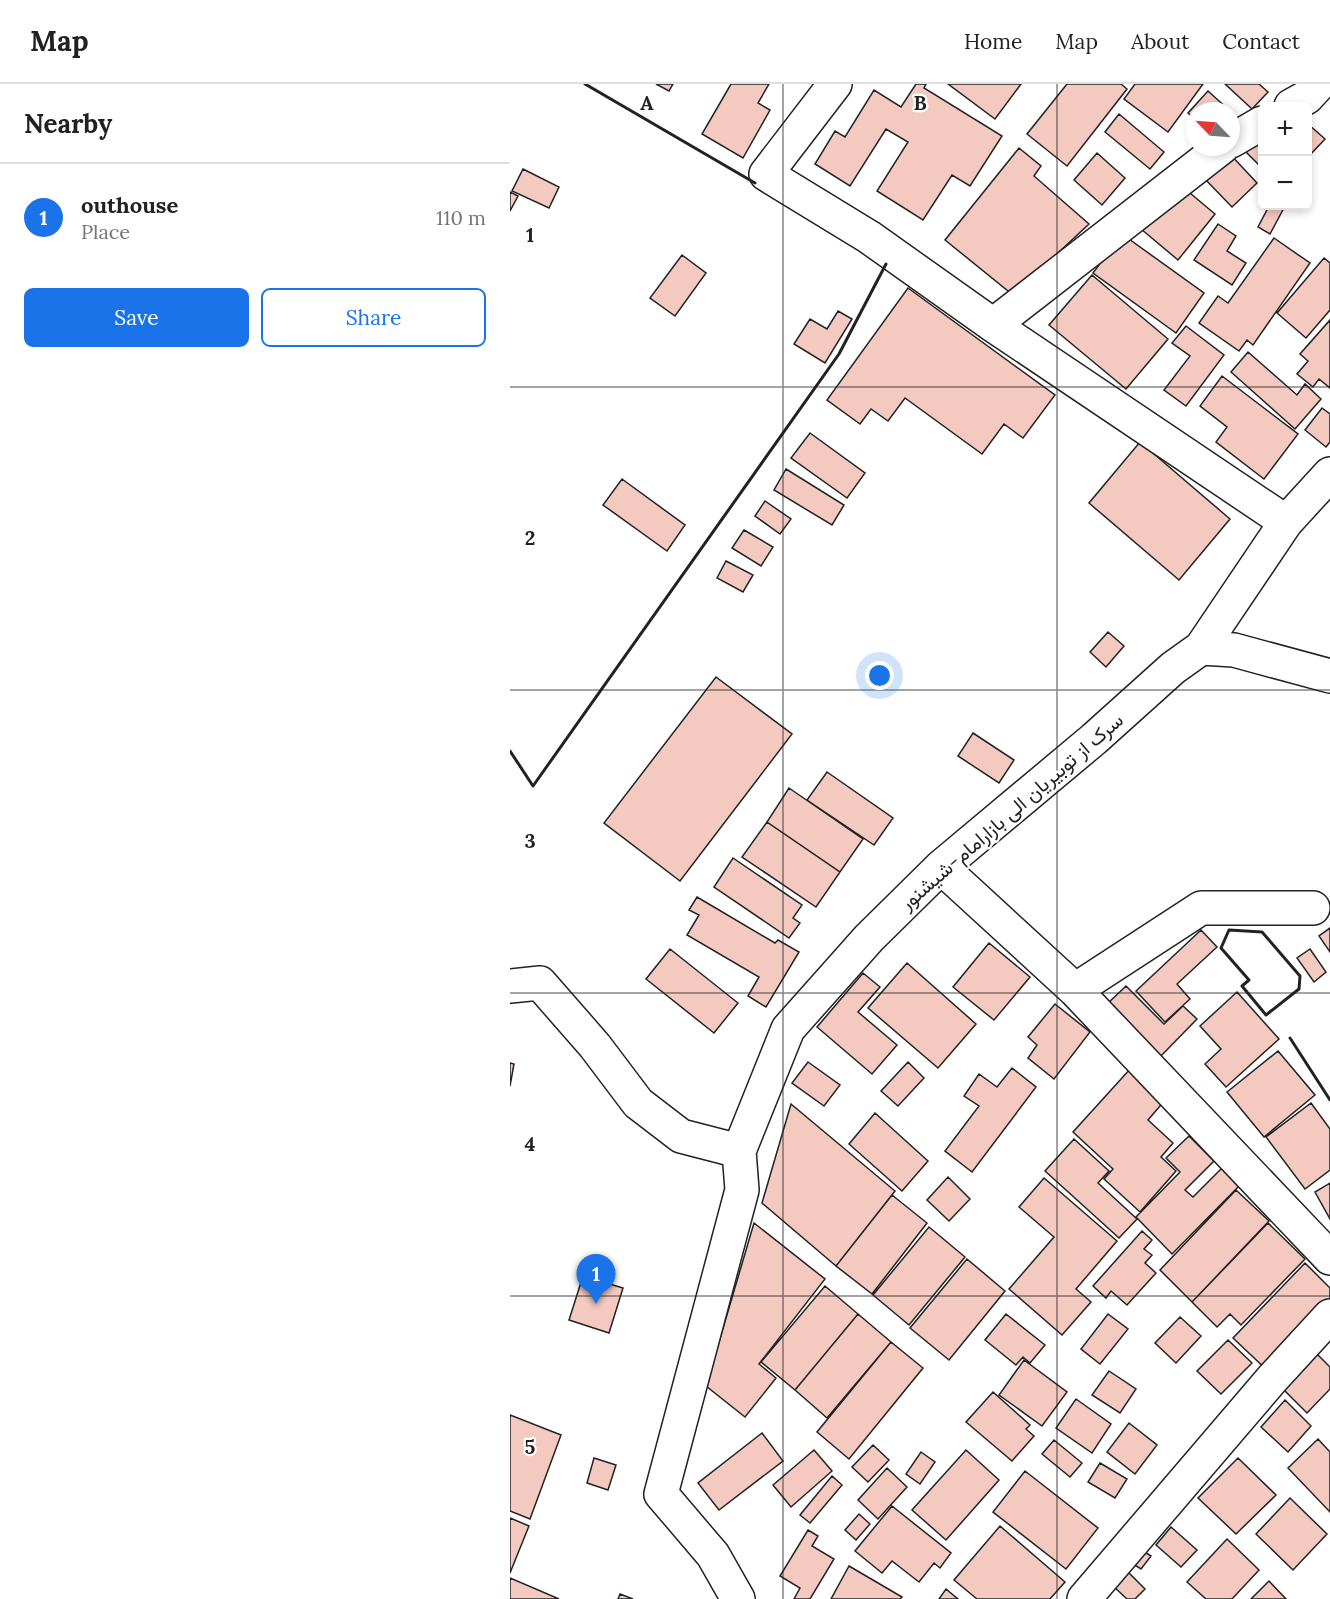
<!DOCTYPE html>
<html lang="en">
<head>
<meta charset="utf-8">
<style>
	body { margin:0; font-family:Lora,Vazirmatn,serif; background:#f6f6f6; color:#202124 }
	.controls { position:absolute; right:18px; top:18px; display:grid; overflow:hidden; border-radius:9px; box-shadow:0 3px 9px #0003 }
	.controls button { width:54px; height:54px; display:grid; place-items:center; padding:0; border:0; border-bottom:2px solid #e0e0e0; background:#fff; color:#202124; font:30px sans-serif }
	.compass { position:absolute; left:676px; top:18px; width:54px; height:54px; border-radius:50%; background:#fff; box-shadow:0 3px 9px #0003; rotate:295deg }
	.you { position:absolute; left:370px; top:592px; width:21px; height:21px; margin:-15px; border:4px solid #fff; border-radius:50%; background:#1a73e8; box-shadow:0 0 0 9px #1a73e833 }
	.badge { display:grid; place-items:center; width:39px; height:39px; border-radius:50%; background:#1a73e8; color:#fff; font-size:20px; font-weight:700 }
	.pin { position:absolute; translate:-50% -50px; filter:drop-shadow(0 2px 3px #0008) }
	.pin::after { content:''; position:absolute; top:32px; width:21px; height:18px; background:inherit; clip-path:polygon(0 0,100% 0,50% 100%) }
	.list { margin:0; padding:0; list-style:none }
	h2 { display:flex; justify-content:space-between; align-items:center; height:78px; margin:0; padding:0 24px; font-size:26px }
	h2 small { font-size:20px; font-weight:400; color:#757577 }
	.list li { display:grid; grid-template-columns:39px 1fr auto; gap:18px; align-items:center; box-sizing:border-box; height:108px; padding:0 24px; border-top:2px solid #e0e0e0 }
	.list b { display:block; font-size:22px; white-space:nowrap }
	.list p { margin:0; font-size:20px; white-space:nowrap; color:#757577 }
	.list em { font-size:20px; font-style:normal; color:#757577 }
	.actions { display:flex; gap:12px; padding:18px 24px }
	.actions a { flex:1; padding:14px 0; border:2px solid #1a73e8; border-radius:9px; text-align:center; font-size:21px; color:#1a73e8 }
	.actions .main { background:#1a73e8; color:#fff }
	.map { position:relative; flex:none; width:820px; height:1515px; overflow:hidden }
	header { display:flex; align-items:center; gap:36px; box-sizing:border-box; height:84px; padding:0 30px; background:#fff; border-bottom:2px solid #e0e0e0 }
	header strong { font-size:28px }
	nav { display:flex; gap:33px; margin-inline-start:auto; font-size:21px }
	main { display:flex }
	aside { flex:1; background:#fff }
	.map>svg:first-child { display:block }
</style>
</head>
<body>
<header>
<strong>Map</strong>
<nav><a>Home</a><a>Map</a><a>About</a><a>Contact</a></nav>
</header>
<main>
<aside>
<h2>Nearby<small></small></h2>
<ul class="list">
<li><span class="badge">1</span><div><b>outhouse</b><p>Place</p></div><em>110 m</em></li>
</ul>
<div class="actions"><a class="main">Save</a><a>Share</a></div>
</aside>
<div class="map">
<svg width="820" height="1515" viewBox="0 0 820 1515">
	<rect width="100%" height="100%" fill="#fff"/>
	<path fill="#f3c9c0" stroke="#222" stroke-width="1.5" d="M146,0H163L159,7Z
		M221,0H259L248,19L260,26L233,74L192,50Z
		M406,0H416L414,4L492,52L460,102L442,91L413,136L367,107L398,58L376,45L340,102L305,80L325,47L335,53L364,6L391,23Z
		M438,0H511L485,35Z
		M557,0H611L617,5L557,82L517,50Z
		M625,0H693L658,48L614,15Z
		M715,0H749L758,8L742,25Z
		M698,7L719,26L685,27V35L678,29Z
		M609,30L654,68L640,85L595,48Z
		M798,40L815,55L798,73Z
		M752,44V84L728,60Z
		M509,64L531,82L524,92L579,140L503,211L435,156Z
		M587,69L615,94L592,121L564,96Z
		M719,69L747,99L722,123L693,93Z
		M13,85L49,103L39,124L2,107Z
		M668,99L705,130L668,176L631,145Z
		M0,108L8,112L0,127Z
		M759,122H775L760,150L748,143Z
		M708,140L726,152L717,167L736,179L722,201L684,176Z
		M612,150L694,209L666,249L583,189Z
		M764,154L800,179L743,261L737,256L729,267L689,239L708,212L718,219Z
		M172,171L196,189L165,232L140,214Z
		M814,174L820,179V226L796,254L767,229Z
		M582,191L658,255L616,305L539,241Z
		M398,204L545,311L513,354L494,340L472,370L395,314L378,337L361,325L350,340L317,316Z
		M328,227L342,235L315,279L284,260L300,235L317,245Z
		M820,236V304L809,295L803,303L787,290L798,277L790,270Z
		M676,242L714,271L676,322L654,306L680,272L662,259Z
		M738,268L787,311L795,300L811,315L785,345L721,288Z
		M712,292L788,350L754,395L706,358L717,343L690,322Z
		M812,324L820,330V358L816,363L795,346Z
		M300,349L355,389L337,414L281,374Z
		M630,358L720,435L669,496L579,419Z
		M276,385L334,421L322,441L264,406Z
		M112,395L175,441L157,467L93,421Z
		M255,417L281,435L270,450L245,432Z
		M234,446L263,463L251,482L222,464Z
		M216,477L243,491L233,508L207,494Z
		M598,548L614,562L596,583L580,568Z
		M206,593L282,650L170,797L94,739Z
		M463,649L504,676L489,699L448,672Z
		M317,688L383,734L364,761L297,716Z
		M279,704L353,755L330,788L257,738Z
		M257,738L330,788L306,823L232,773Z
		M223,774L292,821L283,834L290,839L279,854L204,803Z
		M187,813L265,859L268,856L289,868L256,923L238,912L249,893L177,851L189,831L179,826Z
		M820,844V868L809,852Z
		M691,846L707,863L667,900L680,915L655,938L626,907Z
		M479,859L520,893L484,936L443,903Z
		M160,865L228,919L204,949L136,895Z
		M800,865L816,888L804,898L787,874Z
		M397,879L466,940L428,984L358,924Z
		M353,889L370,903L348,928L387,961L362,990L307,943Z
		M616,902L654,940L673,922L687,935L649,974L596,921Z
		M727,908L769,955L716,1003L695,980L711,965L690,942Z
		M545,920L580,948L544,995L518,974L527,961L518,953Z
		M768,967L805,1011L754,1053L717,1008Z
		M298,978L330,1001L314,1022L282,999Z
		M398,978L414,994L388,1022L371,1007Z
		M0,979L4,980L0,1002Z
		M502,984L526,1003L462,1088L435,1067L469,1022L454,1012L469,990L487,1003Z
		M621,984L656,1015L638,1036L663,1059L651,1073L666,1087L630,1128L594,1095L603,1085L563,1048Z
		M801,1019L820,1045V1086L795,1105L756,1053Z
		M281,1020L385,1107L326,1182L252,1119Z
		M365,1029L418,1077L392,1107L339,1060Z
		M679,1052L704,1077L675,1106L683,1113L713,1083L731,1100L662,1170L626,1133L670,1088L656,1074Z
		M564,1055L599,1087L588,1099L627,1135L609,1154L535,1087Z
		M438,1093L460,1115L439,1137L417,1116Z
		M534,1094L607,1157L566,1205L581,1218L552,1251L499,1205L544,1153L509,1123Z
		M820,1099V1135L805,1108Z
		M726,1106L759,1137L682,1218L650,1186Z
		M382,1111L417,1139L362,1210L326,1182Z
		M244,1139L315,1195L249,1280L266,1294L235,1333L196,1302Z
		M758,1139L795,1175L731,1241L720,1230L707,1243L682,1218Z
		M419,1143L455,1173L399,1241L363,1211Z
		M632,1147L642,1156L634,1165L642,1171L635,1179L646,1189L617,1221L601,1207L596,1214L583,1202Z
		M457,1175L495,1207L439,1276L400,1244Z
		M795,1179L820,1204V1227L760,1289L723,1254Z
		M73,1192L113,1204L99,1249L59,1236Z
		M315,1202L348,1230L285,1306L251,1278Z
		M348,1230L381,1258L317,1334L285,1306Z
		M496,1230L535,1261L520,1279L513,1273L506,1281L475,1256Z
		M598,1230L618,1245L590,1280L571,1265Z
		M670,1233L691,1252L666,1279L645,1259Z
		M718,1256L742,1279L711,1310L687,1287Z
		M381,1258L413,1284L339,1375L307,1348Z
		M804,1267L820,1283V1305L797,1329L770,1302Z
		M514,1276L557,1308L532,1342L489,1311Z
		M599,1287L626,1305L610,1329L582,1311Z
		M483,1308L520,1341L516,1345L524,1352L502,1377L456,1338Z
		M566,1315L601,1340L582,1369L546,1344Z
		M775,1316L801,1342L778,1368L751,1343Z
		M0,1331L51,1351L20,1435L0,1427Z
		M619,1339L647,1361L625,1390L597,1368Z
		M252,1349L273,1377L209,1426L188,1399Z
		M808,1355L820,1368V1428L778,1384Z
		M544,1356L572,1379L560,1393L532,1370Z
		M363,1361L379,1376L358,1398L342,1383Z
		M304,1366L322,1387L281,1423L263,1401Z
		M456,1366L489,1396L436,1456L402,1426Z
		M411,1368L425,1378L410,1400L396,1390Z
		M84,1374L106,1381L98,1406L77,1399Z
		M728,1374L766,1411L726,1450L688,1414Z
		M590,1379L617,1395L605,1414L578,1398Z
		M377,1384L397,1403L368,1435L348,1416Z
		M515,1387L588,1444L556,1485L483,1428Z
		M322,1392L332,1401L300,1439L290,1431Z
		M780,1414L817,1450L783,1486L746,1450Z
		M382,1422L441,1469L430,1484L424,1479L409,1498L382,1477L372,1489L345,1467Z
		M349,1430L360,1440L346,1456L335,1446Z
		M0,1434L19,1442L0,1489Z
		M490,1442L555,1498L540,1515H467L444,1496Z
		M661,1443L687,1466L671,1483L646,1461Z
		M298,1446L308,1452L302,1462L324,1475L300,1515H284L290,1504L270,1492Z
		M717,1455L749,1486L722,1515H696L677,1498Z
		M630,1465L641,1472L631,1485L620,1478Z
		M339,1482L392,1513L390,1515H321Z
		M616,1486L635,1505L625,1515H617L602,1501Z
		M0,1494L49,1515H0Z
		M759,1497L776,1515H741Z
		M436,1505L448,1515H429Z
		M110,1510L123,1515H108Z"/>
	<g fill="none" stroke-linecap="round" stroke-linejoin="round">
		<defs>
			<path id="minor" d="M325,0L256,90L359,153L483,241L776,438
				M781,22L797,13L809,0
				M721,57L752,39
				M483,241L712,63
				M691,564L776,438L820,390
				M431,783L565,906L820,1174
				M0,902L30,899L85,962L128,1019L171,1052L229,1067L278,945L359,854L431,783L584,655L663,584L691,564L724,566L820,592
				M565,906L691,824H803
				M228,1515L203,1471L151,1410L232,1106L229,1067
				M574,1515L762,1295L820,1232"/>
		</defs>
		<use href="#minor" stroke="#222" stroke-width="36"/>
		<use href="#minor" stroke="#fff" stroke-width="33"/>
		<path stroke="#222" stroke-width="3" d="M75,0L245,99
			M0,667L23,702L329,270L376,180
			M719,846L752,848L790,892L789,905L756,931L732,902L739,896L711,864Z
			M780,954L820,1016"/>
	</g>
	<path fill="none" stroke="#222" stroke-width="1.5" stroke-opacity="0.55" d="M273,0V1515M547,0V1515M0,303H820M0,606H820M0,909H820M0,1212H820"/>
	<g text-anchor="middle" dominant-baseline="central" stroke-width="4.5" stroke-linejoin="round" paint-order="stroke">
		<g font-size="20" fill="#222" stroke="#fff">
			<text transform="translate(501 727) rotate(-41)">سرک از توبیریان الی بازارامام-شیشنور</text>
		</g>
	</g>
	<g font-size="20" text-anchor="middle" font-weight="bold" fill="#222" stroke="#fff" stroke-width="4.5" stroke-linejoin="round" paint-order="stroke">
		<text x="137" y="26">A</text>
		<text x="410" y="26">B</text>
		<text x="20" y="158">1</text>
		<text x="20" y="461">2</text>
		<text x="20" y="764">3</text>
		<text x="20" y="1067">4</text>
		<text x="20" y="1370">5</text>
	</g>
</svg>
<div class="controls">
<button>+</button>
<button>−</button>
</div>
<svg class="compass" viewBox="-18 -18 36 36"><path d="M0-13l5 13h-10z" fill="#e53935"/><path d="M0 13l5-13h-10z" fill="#757577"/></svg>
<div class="you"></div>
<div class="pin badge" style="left:86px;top:1220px">1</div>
</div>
</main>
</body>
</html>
